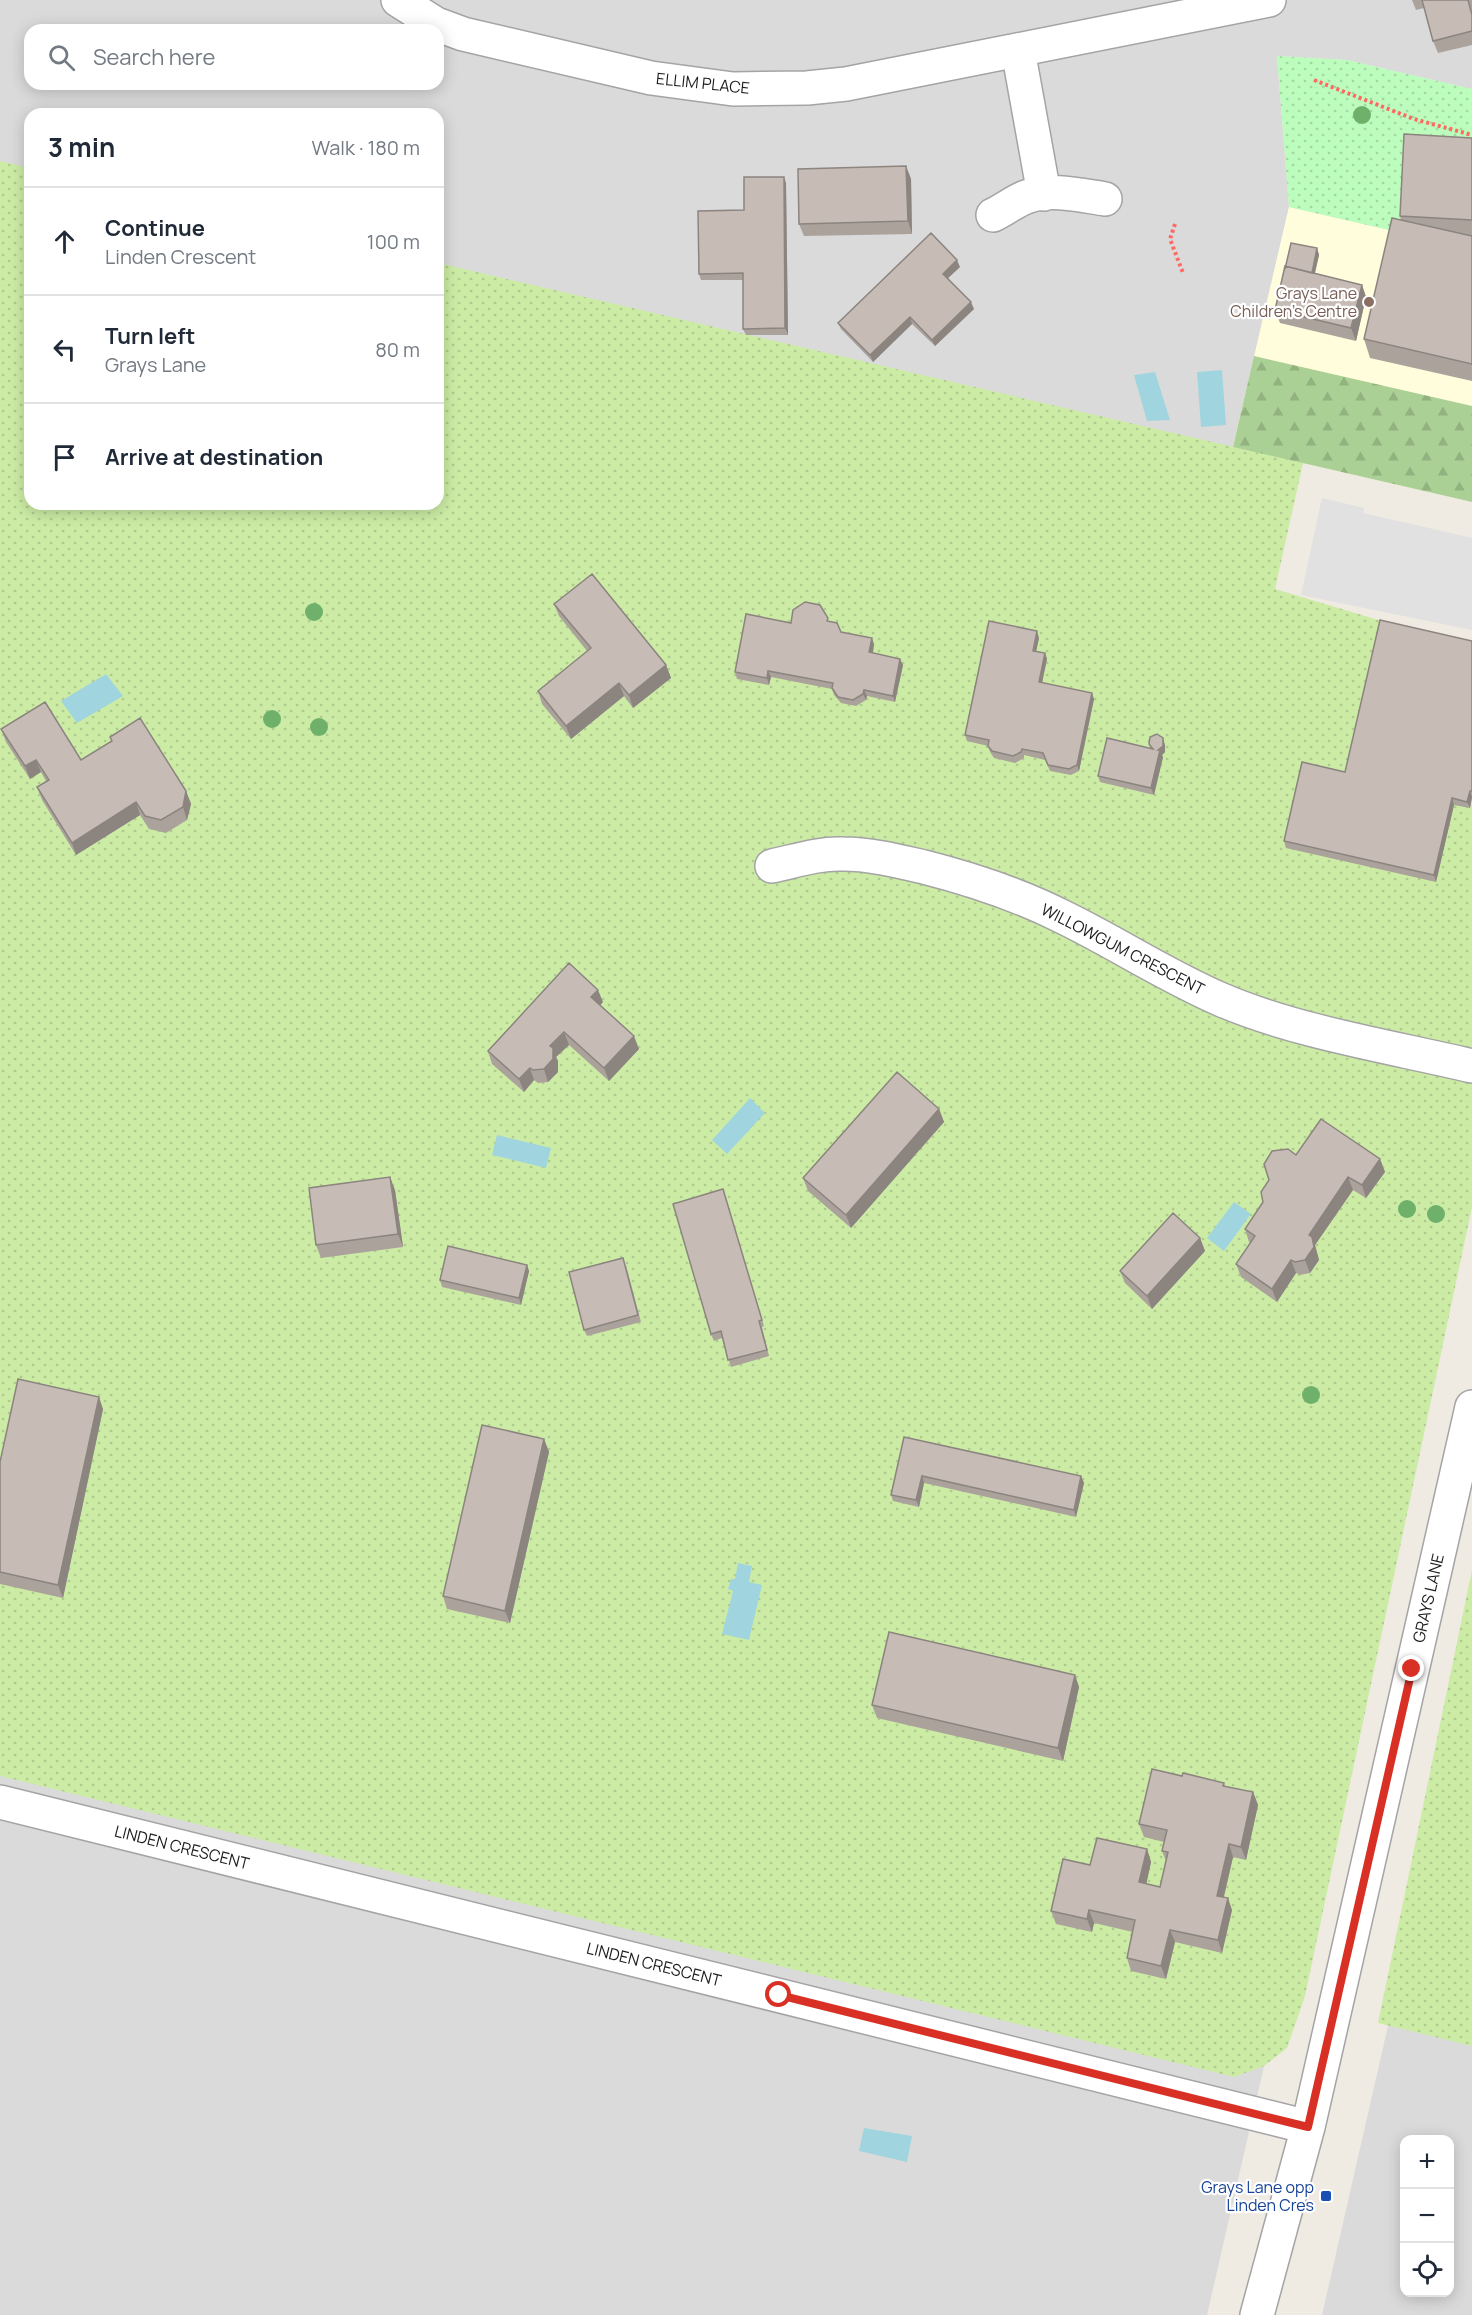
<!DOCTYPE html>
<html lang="en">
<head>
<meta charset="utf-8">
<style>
	body { margin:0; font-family:Manrope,sans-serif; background:#f2f2f3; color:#1f2937 }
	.controls { position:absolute; right:18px; bottom:18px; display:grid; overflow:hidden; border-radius:12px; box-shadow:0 3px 15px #0003 }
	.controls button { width:54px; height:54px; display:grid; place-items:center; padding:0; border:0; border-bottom:2px solid #e0e1e3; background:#fff; color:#1f2937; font:30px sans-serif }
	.stop { position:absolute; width:18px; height:18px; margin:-14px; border:4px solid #d93025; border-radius:50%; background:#fff }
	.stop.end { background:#d93025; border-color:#fff; box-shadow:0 2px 6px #0008 }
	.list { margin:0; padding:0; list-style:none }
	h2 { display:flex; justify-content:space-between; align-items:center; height:78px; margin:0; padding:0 24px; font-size:26px }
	h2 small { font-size:20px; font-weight:400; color:#747a83 }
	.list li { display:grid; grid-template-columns:39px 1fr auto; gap:18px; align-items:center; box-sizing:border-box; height:108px; padding:0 24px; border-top:2px solid #e0e1e3 }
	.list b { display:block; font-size:22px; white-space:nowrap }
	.list p { margin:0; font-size:20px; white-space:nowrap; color:#747a83 }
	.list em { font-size:20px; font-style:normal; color:#747a83 }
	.icon { flex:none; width:33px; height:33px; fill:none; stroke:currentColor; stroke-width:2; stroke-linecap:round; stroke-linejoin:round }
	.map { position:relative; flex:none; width:1472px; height:2315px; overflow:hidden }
	.search { position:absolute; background:#fff; box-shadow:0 3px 15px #0003; left:24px; top:24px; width:420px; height:66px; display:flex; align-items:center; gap:15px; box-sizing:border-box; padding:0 21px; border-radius:18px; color:#747a83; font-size:22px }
	.panel { position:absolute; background:#fff; box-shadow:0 3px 15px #0003; left:24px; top:108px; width:420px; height:402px; border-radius:18px }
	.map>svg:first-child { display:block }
</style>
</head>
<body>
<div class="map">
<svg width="1472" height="2315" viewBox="0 0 1472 2315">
	<defs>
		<pattern id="grass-dots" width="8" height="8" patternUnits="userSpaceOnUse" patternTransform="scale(1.5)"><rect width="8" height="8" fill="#cceca5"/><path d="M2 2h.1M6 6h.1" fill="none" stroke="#afca8e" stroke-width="1.8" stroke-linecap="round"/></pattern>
		<pattern id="forest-firs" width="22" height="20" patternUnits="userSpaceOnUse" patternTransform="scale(1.5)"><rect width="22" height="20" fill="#aad095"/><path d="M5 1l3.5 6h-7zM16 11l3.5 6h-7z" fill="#92b280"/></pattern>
		<pattern id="park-dots" width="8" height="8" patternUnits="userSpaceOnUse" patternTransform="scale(1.5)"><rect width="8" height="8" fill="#bcfcbd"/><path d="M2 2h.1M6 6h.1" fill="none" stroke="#a1d8a2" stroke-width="1.8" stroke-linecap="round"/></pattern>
	</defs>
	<rect width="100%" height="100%" fill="#efeae2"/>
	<path fill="#dbdada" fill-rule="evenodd" d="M0,0H1472V89L1347,60L1277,56L1289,207L1233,447L1176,1022L1472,1160L1207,2315H0ZM30,30H438V84H30ZM30,114H438V504H30Z
		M1472,1658V2315H1322ZM1404,2140H1450V2292H1404Z"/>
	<path fill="#fffddb" d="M1289,207L1472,249V502L1233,447Z"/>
	<path fill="url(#grass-dots)" d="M0,161L30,168V504H438V263L1303,463L1275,589L1472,648V1207L1305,1996L1287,2048L1264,2066L1234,2077L0,1776Z
		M1472,1570V2046L1378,2023Z"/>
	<path fill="url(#forest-firs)" d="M1254,356L1472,406V502L1233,447Z"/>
	<path fill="url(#park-dots)" d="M1277,56L1347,60L1472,89V249L1289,207Z"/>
	<path fill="#e1e1e1" d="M1322,498L1364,508L1363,513L1472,538V630L1301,595Z"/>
	<path fill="#a0d5df" d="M1222,370L1226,425L1201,427L1197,372Z
		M1155,372L1170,420L1147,421L1134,375Z
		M106,674L123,696L77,723L61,701Z
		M750,1098L765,1113L727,1154L712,1140Z
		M497,1135L551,1148L546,1168L492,1155Z
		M1234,1202L1251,1214L1224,1251L1207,1238Z
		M738,1563L752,1566L749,1582L762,1585L749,1640L722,1634L733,1591L728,1589L731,1579H735Z
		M864,2128L912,2136L907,2162L859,2151Z"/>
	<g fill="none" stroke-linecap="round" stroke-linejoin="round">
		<defs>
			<path id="minor" d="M398,0L436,24L463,34L651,78L733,89L807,88L846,84L1269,0
				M1018,50L1044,194
				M993,215C1004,210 1015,201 1026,197C1051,188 1079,195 1105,199
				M772,866C795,861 819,853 843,854C870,854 898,861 924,867C971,879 1017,894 1061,916C1115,942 1166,976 1222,1000C1297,1032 1392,1047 1472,1066
				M0,1802L1308,2127
				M1257,2315L1308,2127L1472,1407"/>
		</defs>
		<use href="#minor" stroke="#a4a4a4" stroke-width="36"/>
		<path stroke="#ff6963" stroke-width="4" stroke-dasharray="3 3" stroke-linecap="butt" d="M1314,80L1414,119L1472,135
			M1175,224L1170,239L1183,273"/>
		<use href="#minor" stroke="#fff" stroke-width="33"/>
	</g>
	<g fill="#6fb06b">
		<circle cx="1362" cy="115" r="9"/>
		<circle cx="314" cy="612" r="9"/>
		<circle cx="272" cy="719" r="9"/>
		<circle cx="319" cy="727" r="9"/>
		<circle cx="1407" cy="1209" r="9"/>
		<circle cx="1436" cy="1214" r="9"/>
		<circle cx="1311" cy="1395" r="9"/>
	</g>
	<path fill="#aba29c" d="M1412,0H1472V45L1438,53L1433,41L1424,8L1416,10Z
		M1472,138V381L1370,358L1364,339L1401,220L1400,216Z
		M906,166L911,179L912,234L804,236L799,224Z
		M786,183L788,335H746L743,329V280H701L699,274L744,210Z
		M1317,248L1319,255L1315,273L1362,285L1366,297L1356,341L1280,323L1275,310Z
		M960,267L948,278L974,309L935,346L912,324L873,362L841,329L838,323Z
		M554,604L666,665L671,678L633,708L624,696L571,739L542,704L538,691L587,651L559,616Z
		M830,622L841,632L874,644L873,653L900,659L903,665L895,702L867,696L866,700L856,706L841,703L834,695L832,689L771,677L769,685L737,679L735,672L791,623Z
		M1039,638L1036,651L1045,653L1047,659L1042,682L1094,699L1079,771L1071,775L1050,771L1045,760L1024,755V758L1015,763L994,758L990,752L988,746L967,741L965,735Z
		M1472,641V797L1470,808L1454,805L1436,882L1286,848L1284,841L1345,772Z
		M1,729L81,760L111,741L110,737L186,791L191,804L187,820L166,833L149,829L140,815L76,855L42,800L37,787L46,781L41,772L30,779L6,742Z
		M1149,744L1165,745V752L1162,755L1163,757L1154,795L1100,782L1098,776L1150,748Z
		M603,1002L600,1005L639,1049L609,1081L569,1045L556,1057L558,1061V1072L548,1082L538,1083L534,1080L524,1092L492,1064L488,1051Z
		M939,1109L944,1122L851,1228L808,1191L803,1178Z
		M1380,1159L1385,1172L1366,1198L1353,1190L1315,1245L1319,1260L1310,1273L1300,1275L1296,1273L1277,1302L1241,1277L1236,1264L1251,1243L1249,1242L1245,1229Z
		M723,1189L764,1326L762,1327L769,1356L731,1367L722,1338L714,1341L711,1334Z
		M395,1190L403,1247L321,1258L316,1245Z
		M1200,1238L1205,1251L1152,1309L1125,1283L1120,1271Z
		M527,1265L529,1271L521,1305L442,1287L440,1280Z
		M626,1265L641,1322L587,1336L584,1330Z
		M103,1409L63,1598L0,1584V1462Z
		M904,1437L1081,1476L1084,1483L1076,1517L924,1483L919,1507L893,1501L891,1495Z
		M544,1439L549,1452L510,1623L447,1609L443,1596Z
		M1075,1675L1079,1687L1063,1761L877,1718L872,1705Z
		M1182,1776L1224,1783L1225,1786L1253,1792L1258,1805L1246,1860L1233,1857L1224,1897L1232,1910L1222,1953L1175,1942L1166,1979L1131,1971L1127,1958L1133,1932L1094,1923L1092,1932L1056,1924L1051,1911L1090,1865L1147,1849L1151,1862L1146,1884L1160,1887L1166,1861L1162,1851L1164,1842L1144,1837L1139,1824Z"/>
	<path fill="#8b847f" d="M906,166L911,179L912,234L908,221Z
		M784,177L786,183L788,335L785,328Z
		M1317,248L1319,255L1313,281L1311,275Z
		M957,260L960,267L946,280L943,274Z
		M1362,285L1366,297L1356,341L1351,328Z
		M971,302L974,309L935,346L932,340Z
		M910,317L912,324L873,362L870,355Z
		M1037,631L1039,638L1035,657L1033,651Z
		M872,638L874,644L872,659L869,652Z
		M1045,653L1047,659L1041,688L1039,682Z
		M900,659L903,665L895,702L893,696Z
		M666,665L671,678L633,708L629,695Z
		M768,671L771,677L769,685L767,678Z
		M619,683L624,696L571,739L566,726Z
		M864,690L867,696L866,700L863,694Z
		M1092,693L1094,699L1079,771L1077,765Z
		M1163,738L1165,745V752L1162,755L1163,757L1154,795L1151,788L1158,750Z
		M36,760L41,772L30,779L25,766Z
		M186,791L191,804L187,820L183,807Z
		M1470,791L1472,797L1470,808L1467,802Z
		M1452,798L1454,805L1436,882L1434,875Z
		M136,802L140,815L76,855L72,843Z
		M598,990L603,1002L596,1010L591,997Z
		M564,1032L569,1045L556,1057L558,1061V1072L548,1082L544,1069L550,1046Z
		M634,1036L639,1049L609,1081L604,1068Z
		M530,1068L534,1080L524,1092L519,1079Z
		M939,1109L944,1122L851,1228L846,1215Z
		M1380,1159L1385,1172L1366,1198L1362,1185Z
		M390,1177L395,1190L403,1247L398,1234Z
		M1348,1177L1353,1190L1315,1245L1319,1260L1310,1273L1305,1260L1309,1235Z
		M1200,1238L1205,1251L1152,1309L1147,1296Z
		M1291,1260L1296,1273L1277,1302L1272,1289Z
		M527,1265L529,1271L521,1305L519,1298Z
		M99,1397L103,1409L63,1598L58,1585Z
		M544,1439L549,1452L510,1623L505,1611Z
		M922,1476L924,1483L919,1507L916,1500Z
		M1081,1476L1084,1483L1076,1517L1074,1510Z
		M1075,1675L1079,1687L1063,1761L1058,1748Z
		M1253,1792L1258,1805L1246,1860L1241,1847Z
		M1229,1844L1233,1857L1221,1908L1217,1896Z
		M1147,1849L1151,1862L1144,1895L1139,1882Z
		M1228,1898L1232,1910L1222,1953L1218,1940Z
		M1089,1910L1094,1923L1092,1932L1087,1919Z
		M1170,1930L1175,1942L1166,1979L1161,1966Z"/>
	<path fill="#c7bcb5" stroke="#8b847f" stroke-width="1.5" d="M1422,0H1468L1472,15V31L1433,41Z
		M1404,134L1472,138V220L1400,216Z
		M906,166L908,221L799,224L798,169Z
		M744,177H784L785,328L743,329V273L699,274L698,211L744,210Z
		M1392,218L1472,236V364L1364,339Z
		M931,233L957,260L943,274L971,302L932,340L910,317L870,355L838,323Z
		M1291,243L1317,248L1312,273L1285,266V269Z
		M1285,266L1362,285L1351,328L1275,310Z
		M592,574L666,665L629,695L619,683L566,726L538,691L591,648L554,604Z
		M805,602L820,605L828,618L827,621L837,623L841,632L872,638L869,652L900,659L893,696L864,690L863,694L853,700L838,697L832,688L833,683L768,671L767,678L735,672L746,614L791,623L793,610Z
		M1380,620L1472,641V791H1470L1467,802L1452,798L1434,875L1284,841L1302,762L1345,772Z
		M989,621L1037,631L1033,651L1045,653L1039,682L1092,693L1077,765L1069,769L1048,765L1043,753L1022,749L1021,752L1013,756L992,751L988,746L989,740L965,735Z
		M45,702L81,760L112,741L110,737L140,718L186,791L183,807L161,820L145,816L136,802L72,843L37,787L49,780L36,760L25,766L1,729Z
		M1157,734L1163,738V746L1158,750H1160L1151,788L1098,776L1107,738L1153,749L1149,744L1150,737Z
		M569,963L598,990L591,997L634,1036L604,1068L564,1032L550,1046L553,1048V1059L544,1069L533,1070L530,1068L519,1079L488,1051Z
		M897,1072L939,1109L846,1215L803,1178Z
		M1321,1119L1380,1159L1362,1185L1348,1177L1309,1235L1312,1237L1314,1247L1305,1260L1295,1262L1291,1260L1272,1289L1236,1264L1255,1236L1245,1229L1263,1202L1261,1192L1269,1180L1264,1164L1272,1151L1288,1149L1296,1155Z
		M390,1177L398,1234L316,1245L309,1188Z
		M723,1189L762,1320L759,1321L767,1350L728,1360L721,1331L711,1334L673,1204Z
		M1173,1213L1200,1238L1147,1296L1120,1271Z
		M448,1246L527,1265L519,1298L440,1280Z
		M623,1258L638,1315L584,1330L569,1272Z
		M18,1379L99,1397L58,1585L0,1572V1462Z
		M482,1425L544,1439L505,1611L443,1596Z
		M904,1437L1081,1476L1074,1510L922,1476L916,1500L891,1495Z
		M889,1632L1075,1675L1058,1748L872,1705Z
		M1152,1769L1182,1776L1183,1773L1224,1783L1223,1786L1253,1792L1241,1847L1229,1844L1217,1896L1228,1898L1218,1940L1170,1930L1161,1966L1127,1958L1135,1920L1089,1910L1087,1919L1051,1911L1063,1859L1090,1865L1097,1838L1147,1849L1139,1882L1160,1887L1168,1852L1162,1851L1167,1830L1139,1824Z"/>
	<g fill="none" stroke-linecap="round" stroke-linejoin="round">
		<path stroke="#d93025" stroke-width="8" d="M779,1995L1308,2127L1412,1669"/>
	</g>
	<circle fill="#8d6e63" stroke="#fff" stroke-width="2" cx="1369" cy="302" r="6"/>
	<rect fill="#1a4fb4" stroke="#fff" stroke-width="2" x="1320" y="2190" width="12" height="12" rx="3"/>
	<g text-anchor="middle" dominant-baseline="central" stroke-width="4.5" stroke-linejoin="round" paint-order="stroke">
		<g font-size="16" fill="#1d1d1d" stroke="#fff">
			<text transform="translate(703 83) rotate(6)">ELLIM PLACE</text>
			<text transform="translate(1123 949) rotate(27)">WILLOWGUM CRESCENT</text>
			<text transform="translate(1428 1598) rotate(-77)">GRAYS LANE</text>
			<text transform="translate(182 1847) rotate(14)">LINDEN CRESCENT</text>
			<text transform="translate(654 1964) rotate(14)">LINDEN CRESCENT</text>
		</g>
		<g font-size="16" fill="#785e54" stroke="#fff" text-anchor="end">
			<text x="1357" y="293">Grays Lane<tspan x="1357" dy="18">Children's Centre</tspan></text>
		</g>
		<g font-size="16" fill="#164399" stroke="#fff" text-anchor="end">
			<text x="1314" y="2187">Grays Lane opp<tspan x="1314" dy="18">Linden Cres</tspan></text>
		</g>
	</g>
</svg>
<div class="controls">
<button>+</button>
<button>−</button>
<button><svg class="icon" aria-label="locate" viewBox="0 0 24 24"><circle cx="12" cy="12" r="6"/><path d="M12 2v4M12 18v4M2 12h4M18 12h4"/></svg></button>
</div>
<div class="stop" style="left:779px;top:1995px"></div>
<div class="stop end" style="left:1412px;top:1669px"></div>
<div class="search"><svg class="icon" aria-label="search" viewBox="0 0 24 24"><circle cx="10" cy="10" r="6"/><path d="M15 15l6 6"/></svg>Search here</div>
<section class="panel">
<h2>3 min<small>Walk · 180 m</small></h2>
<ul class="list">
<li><svg class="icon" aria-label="ahead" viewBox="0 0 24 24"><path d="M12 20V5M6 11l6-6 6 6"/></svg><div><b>Continue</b><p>Linden Crescent</p></div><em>100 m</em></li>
<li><svg class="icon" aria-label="left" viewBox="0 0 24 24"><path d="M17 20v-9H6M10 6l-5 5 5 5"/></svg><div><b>Turn left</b><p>Grays Lane</p></div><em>80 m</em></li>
<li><svg class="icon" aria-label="arrive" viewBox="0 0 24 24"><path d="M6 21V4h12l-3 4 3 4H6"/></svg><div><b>Arrive at destination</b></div></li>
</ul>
</section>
</div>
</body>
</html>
